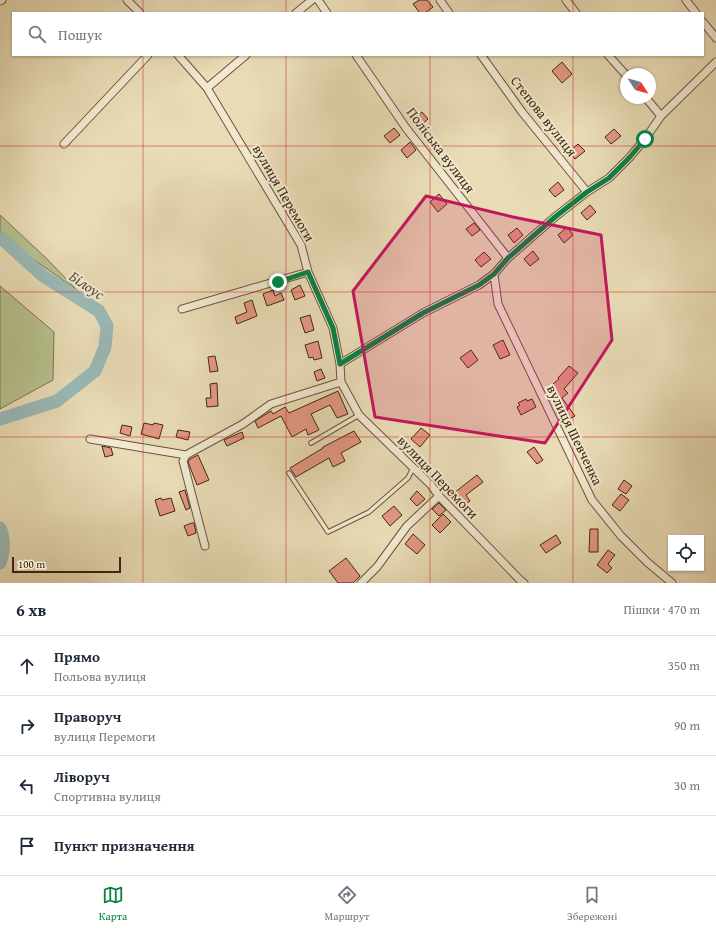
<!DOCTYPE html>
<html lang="uk">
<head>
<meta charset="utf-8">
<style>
	body { margin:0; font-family:"Gentium Book Plus",serif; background:#f6f6f7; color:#1f2937 }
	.controls { position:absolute; right:12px; bottom:12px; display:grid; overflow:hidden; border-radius:0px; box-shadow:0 1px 3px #0004 }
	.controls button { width:36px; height:36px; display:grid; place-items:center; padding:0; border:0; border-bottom:1px solid #e0e1e3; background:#fff; color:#1f2937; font:20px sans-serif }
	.compass { position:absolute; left:620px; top:68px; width:36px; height:36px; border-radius:50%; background:#fff; box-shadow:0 1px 3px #0004; rotate:126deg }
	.scale { position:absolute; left:12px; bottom:10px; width:109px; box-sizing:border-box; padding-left:4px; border:2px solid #422713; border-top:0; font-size:11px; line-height:14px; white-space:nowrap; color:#422713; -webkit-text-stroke:3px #f0e8cf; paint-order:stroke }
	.stop { position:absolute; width:12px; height:12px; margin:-9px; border:3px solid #0b8043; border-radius:50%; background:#fff }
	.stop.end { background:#0b8043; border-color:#fff; box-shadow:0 1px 4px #0008 }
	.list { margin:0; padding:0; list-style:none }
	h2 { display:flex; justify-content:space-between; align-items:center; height:52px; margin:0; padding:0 16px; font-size:17px }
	h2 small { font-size:13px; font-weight:400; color:#747a83 }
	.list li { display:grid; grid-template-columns:26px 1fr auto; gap:12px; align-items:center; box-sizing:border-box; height:60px; padding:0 16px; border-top:1px solid #e0e1e3 }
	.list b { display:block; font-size:15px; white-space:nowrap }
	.list p { margin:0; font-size:13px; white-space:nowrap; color:#747a83 }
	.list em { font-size:13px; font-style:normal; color:#747a83 }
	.icon { flex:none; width:22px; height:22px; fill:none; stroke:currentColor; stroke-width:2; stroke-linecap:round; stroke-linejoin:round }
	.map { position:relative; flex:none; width:716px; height:583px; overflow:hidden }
	.search { position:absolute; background:#fff; box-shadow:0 1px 3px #0004; left:12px; right:12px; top:12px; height:44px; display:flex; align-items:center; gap:10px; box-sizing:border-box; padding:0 14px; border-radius:0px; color:#747a83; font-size:15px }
	.sheet { height:292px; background:#fff }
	nav { display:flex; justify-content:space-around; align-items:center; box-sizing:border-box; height:56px; border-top:1px solid #e0e1e3; background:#fff; font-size:11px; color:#747a83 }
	nav a { display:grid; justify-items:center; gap:2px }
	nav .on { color:#0b8043 }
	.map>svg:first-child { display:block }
</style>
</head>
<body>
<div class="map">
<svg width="716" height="583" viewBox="0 0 716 583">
	<rect width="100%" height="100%" fill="#e8dbb5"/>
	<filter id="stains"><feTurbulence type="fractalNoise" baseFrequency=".005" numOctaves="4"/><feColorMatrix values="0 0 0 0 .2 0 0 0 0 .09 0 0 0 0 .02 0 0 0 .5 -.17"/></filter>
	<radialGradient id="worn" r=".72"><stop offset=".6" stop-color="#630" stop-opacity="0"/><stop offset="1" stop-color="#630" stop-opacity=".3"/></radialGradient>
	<path fill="#b6c08d" stroke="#7c7450" d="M0,215L47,259L77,290L23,252L0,231Z
		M0,286L54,332L53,380L0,409Z"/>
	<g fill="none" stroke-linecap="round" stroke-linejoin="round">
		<path stroke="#99b9b6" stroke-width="13" d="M0,237L43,276L99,311L107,326L105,347L95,371L57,401L0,419
			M0,528C5,539 4,551 0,563"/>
	</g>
	<path fill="#e39882" stroke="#422713" d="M419,0H427L433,7L425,13H420L413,4Z
		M562,62L572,74L562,83L552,71Z
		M422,112L428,119L419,127L413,119Z
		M394,128L400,135L390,143L384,136Z
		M614,129L621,136L611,144L605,137Z
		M410,142L416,150L407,158L401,150Z
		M578,144L585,151L575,159L569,152Z
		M558,182L564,190L555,197L549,190Z
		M439,194L447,204L438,212L430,202Z
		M590,205L596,212L587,220L581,213Z
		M474,223L480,230L472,236L466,229Z
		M567,227L573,235L564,243L558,235Z
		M517,228L523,235L514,243L508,235Z
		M533,251L539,259L530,266L524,259Z
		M484,252L491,259L481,267L475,260Z
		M300,285L305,296L295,300L291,290Z
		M273,290L275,296L281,293L284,300L267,306L263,294Z
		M252,300L257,316L237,324L235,317L247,312L244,303Z
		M310,315L314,330L305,333L300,318Z
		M503,340L510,355L500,359L493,345Z
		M318,341L322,358L314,360L313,357L309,358L305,345Z
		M471,350L478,360L468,368L460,358Z
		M215,356L218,371L210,372L208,357Z
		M569,366L578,373L564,389L568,393L562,398L575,416L563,422L556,412L563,408L547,389L559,379L558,378Z
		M321,369L325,378L317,381L314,372Z
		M217,383L218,406L207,407L206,398H211L210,384Z
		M338,391L348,414L337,418L330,405L311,414L319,430L308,435L306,429L292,437L281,416L258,428L255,421L271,411L273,414L285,407L289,413Z
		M526,399L527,401L532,399L536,407L521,415L517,407L520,405L518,403Z
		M144,423L153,425L154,423L163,425L159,439L141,434Z
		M122,425L132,427L130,436L120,433Z
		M421,428L430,435L420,447L411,439Z
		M178,430L190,432L188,440L176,437Z
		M354,431L361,442L341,453L345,461L333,467L329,458L296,477L290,468L323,448V447Z
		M242,432L244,438L227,446L224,440Z
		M102,446L111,448L113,455L105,457Z
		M534,447L543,460L537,464L527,452Z
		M198,455L209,480L197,485L188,462L190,459Z
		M477,475L483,482L466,495L470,501L464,505L454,493Z
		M624,480L632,486L626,494L618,489Z
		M185,490L190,508L186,510L179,492Z
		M417,491L425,499L417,506L410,499Z
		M621,494L629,500L620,511L612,505Z
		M161,498L162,500L171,498L175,511L160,516L155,500Z
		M439,503L446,510L439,516L432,509Z
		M394,506L402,515L390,526L382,516Z
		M443,514L451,522L440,533L432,525Z
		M192,523H194L196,533L188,536L184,526Z
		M590,529H598V552H589Z
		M413,534L425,545L417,554L405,544Z
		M556,535L561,543L546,553L540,545Z
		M608,550L615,555L608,564L612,568L607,573L597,565Z
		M346,558L360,576L353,583H338L329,571Z"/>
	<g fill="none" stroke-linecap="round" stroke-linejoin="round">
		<defs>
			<path id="service" d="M311,443L359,415
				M289,473L328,532L369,512L408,478L413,468"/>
			<path id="minor" d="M127,0L140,13
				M318,0L327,13
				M440,0L449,13
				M566,0L576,13
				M686,0L696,13
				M0,1L2,0
				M296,13L312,0
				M703,22L716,38
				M178,55L207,88L301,245L308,272L333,328L340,364L341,382L359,415L431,485L439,496L520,580L524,583
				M356,55L406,128L508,258
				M481,55L522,112L587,192
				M608,55L626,75
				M207,88L246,55
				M646,98L661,116
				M64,144L148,55
				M494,274L498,304L592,500L621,536L647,562L672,583
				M182,309L308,272
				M340,364L423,313L479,285L494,274L508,258L555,217L587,192L609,178L629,158L645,139L661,116L716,62
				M90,439L186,455L183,461L205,546
				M186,455L243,424L271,404L341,382
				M361,583L377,567L407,526L439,496"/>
		</defs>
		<use href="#service" stroke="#6c543c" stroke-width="5.5"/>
		<use href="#minor" stroke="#6c543c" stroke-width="9"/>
		<use href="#service" stroke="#f0e8cf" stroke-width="3.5"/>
		<use href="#minor" stroke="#f0e8cf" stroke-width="7"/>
	</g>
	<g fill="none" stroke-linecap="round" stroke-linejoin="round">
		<path stroke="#0b8043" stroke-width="5" d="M278,282L308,272L333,328L340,364L423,313L479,285L494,274L508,258L555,217L587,192L609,178L629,158L645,139"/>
	</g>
	<path fill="#c2185b" fill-opacity="0.2" stroke="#c2185b" stroke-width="3" stroke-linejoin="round" d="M426,196L513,217L601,235L612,340L545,443L375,417L353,291Z"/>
	<path fill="none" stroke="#d62828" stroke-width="1" stroke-opacity="0.55" d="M143,0V13M286,0V13M430,0V13M573,0V13M143,55V583M286,55V583M430,55V583M573,55V583M0,146H716M0,292H716M0,437H716"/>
	<g text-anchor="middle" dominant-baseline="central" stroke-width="4" stroke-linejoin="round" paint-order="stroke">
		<g font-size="14" fill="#422713" stroke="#f0e8cf">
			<text transform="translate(544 116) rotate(52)">Степова вулиця</text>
			<text transform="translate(441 150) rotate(53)">Поліська вулиця</text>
			<text transform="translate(284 193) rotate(60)">вулиця Перемоги</text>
			<text transform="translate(575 435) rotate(64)">вулиця Шевченка</text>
			<text transform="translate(438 477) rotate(46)">вулиця Перемоги</text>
		</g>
		<g font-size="15" font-style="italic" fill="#584c3c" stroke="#f0e8cf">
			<text transform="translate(87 285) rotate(34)">Білоус</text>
		</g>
	</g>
	<rect width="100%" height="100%" filter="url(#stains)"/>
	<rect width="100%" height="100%" fill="url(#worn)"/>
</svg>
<div class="controls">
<button><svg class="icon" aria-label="locate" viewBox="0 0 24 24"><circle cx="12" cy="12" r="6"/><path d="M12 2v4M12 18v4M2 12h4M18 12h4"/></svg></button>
</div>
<svg class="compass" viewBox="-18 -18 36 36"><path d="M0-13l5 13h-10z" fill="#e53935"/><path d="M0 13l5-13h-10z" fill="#747a83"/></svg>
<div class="scale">100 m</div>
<div class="stop" style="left:645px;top:139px"></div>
<div class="stop end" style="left:278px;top:282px"></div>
<div class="search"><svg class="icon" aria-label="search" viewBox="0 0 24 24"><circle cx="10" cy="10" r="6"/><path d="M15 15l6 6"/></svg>Пошук</div>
</div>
<section class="sheet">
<h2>6 хв<small>Пішки · 470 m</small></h2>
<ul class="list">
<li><svg class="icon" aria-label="ahead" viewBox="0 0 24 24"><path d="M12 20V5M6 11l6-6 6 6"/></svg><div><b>Прямо</b><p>Польова вулиця</p></div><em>350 m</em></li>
<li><svg class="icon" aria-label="right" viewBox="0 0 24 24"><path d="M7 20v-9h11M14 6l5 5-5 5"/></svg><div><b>Праворуч</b><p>вулиця Перемоги</p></div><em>90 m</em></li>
<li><svg class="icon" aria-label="left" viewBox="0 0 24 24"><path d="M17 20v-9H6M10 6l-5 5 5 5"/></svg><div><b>Ліворуч</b><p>Спортивна вулиця</p></div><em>30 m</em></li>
<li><svg class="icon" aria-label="arrive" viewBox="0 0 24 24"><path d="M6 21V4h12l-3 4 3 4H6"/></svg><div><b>Пункт призначення</b></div></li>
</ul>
</section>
<nav>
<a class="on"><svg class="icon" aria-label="map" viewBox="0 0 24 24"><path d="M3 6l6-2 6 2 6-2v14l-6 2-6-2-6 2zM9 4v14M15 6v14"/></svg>Карта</a>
<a><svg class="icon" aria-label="directions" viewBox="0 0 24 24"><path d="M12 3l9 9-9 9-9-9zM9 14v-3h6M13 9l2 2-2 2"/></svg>Маршрут</a>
<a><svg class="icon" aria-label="saved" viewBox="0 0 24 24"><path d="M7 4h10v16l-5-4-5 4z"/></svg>Збережені</a>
</nav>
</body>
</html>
